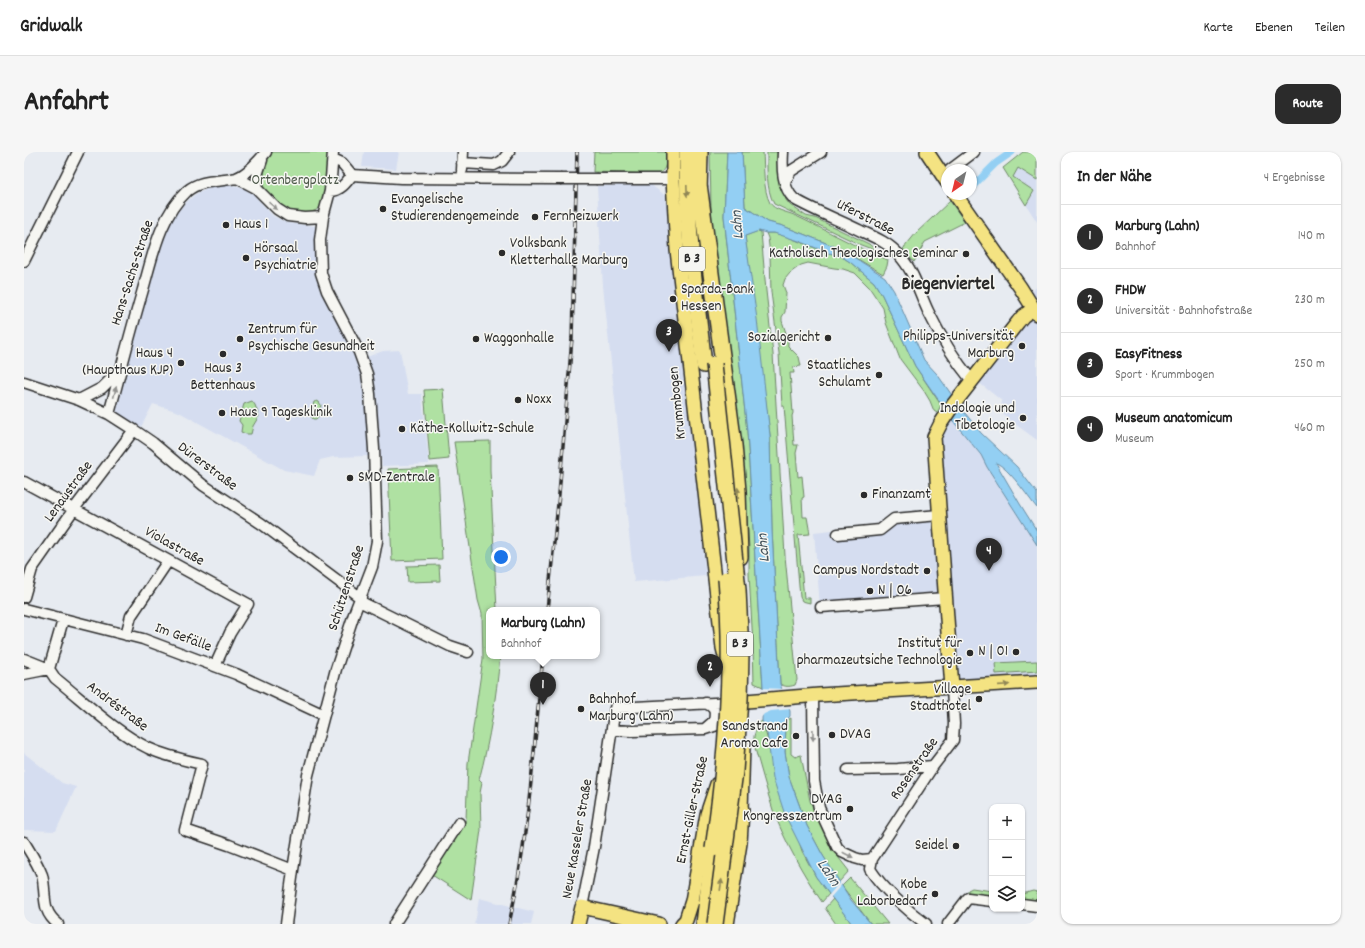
<!DOCTYPE html>
<html lang="de">
<head>
<meta charset="utf-8">
<style>
	body { margin:0; font-family:Dekko,sans-serif; background:#f6f6f6; color:#222 }
	.controls { position:absolute; right:12px; bottom:12px; display:grid; overflow:hidden; border-radius:8px; box-shadow:0 1px 3px #0004 }
	.controls button { width:36px; height:36px; display:grid; place-items:center; padding:0; border:0; border-bottom:1px solid #e0e0e0; background:#fff; color:#222; font:20px sans-serif }
	.compass { position:absolute; left:917px; top:12px; width:36px; height:36px; border-radius:50%; background:#fff; box-shadow:0 1px 3px #0004; rotate:215deg }
	.you { position:absolute; left:477px; top:405px; width:14px; height:14px; margin:-10px; border:3px solid #fff; border-radius:50%; background:#1a73e8; box-shadow:0 0 0 6px #1a73e833 }
	.badge { display:grid; place-items:center; width:26px; height:26px; border-radius:50%; background:#2b2b2b; color:#fff; font-size:13px; font-weight:700 }
	.pin { position:absolute; translate:-50% -33px; filter:drop-shadow(0 1px 2px #0008) }
	.pin::after { content:''; position:absolute; top:21px; width:14px; height:12px; background:inherit; clip-path:polygon(0 0,100% 0,50% 100%) }
	.popup { position:absolute; left:462px; top:455px; width:114px; height:52px; box-sizing:border-box; display:grid; place-content:center; border-radius:8px; background:#fff; filter:drop-shadow(0 1px 3px #0005); font-size:13px; white-space:nowrap; color:#767676 }
	.popup b { font-size:15px; color:#222 }
	.popup::after { content:''; position:absolute; left:50%; top:100%; margin-left:-8px; border:8px solid transparent; border-top-color:#fff }
	.list { margin:0; padding:0; list-style:none }
	h2 { display:flex; justify-content:space-between; align-items:center; height:52px; margin:0; padding:0 16px; font-size:17px }
	h2 small { font-size:13px; font-weight:400; color:#767676 }
	.list li { display:grid; grid-template-columns:26px 1fr auto; gap:12px; align-items:center; box-sizing:border-box; height:64px; padding:0 16px; border-top:1px solid #e0e0e0 }
	.list b { display:block; font-size:15px; white-space:nowrap }
	.list p { margin:0; font-size:13px; white-space:nowrap; color:#767676 }
	.list em { font-size:13px; font-style:normal; color:#767676 }
	.icon { flex:none; width:22px; height:22px; fill:none; stroke:currentColor; stroke-width:2; stroke-linecap:round; stroke-linejoin:round }
	.map { position:relative; flex:none; width:1013px; height:772px; overflow:hidden; border-radius:12px }
	header { display:flex; align-items:center; gap:24px; box-sizing:border-box; height:56px; padding:0 20px; background:#fff; border-bottom:1px solid #e0e0e0 }
	header strong { font-size:19px }
	nav { display:flex; gap:22px; margin-inline-start:auto; font-size:14px }
	.intro { display:flex; align-items:center; justify-content:space-between; box-sizing:border-box; height:96px; padding:0 24px }
	h1 { margin:0; font-size:28px }
	.button { padding:10px 18px; border-radius:12px; background:#2b2b2b; color:#fff; font-size:14px; font-weight:700 }
	main { display:flex; gap:24px; padding:0 24px }
	aside { flex:1; background:#fff; border-radius:12px; box-shadow:0 1px 3px #0004 }
	.map>svg:first-child { display:block }
</style>
</head>
<body>
<header>
<strong>Gridwalk</strong>
<nav><a>Karte</a><a>Ebenen</a><a>Teilen</a></nav>
</header>
<div class="intro"><h1>Anfahrt</h1><a class="button">Route</a></div>
<main>
<div class="map">
<svg width="1013" height="772" viewBox="0 0 1013 772">
	<rect width="100%" height="100%" fill="#e7ebf1"/>
	<filter id="ink" filterUnits="userSpaceOnUse"><feTurbulence type="fractalNoise" baseFrequency=".025" numOctaves="2"/><feDisplacementMap in="SourceGraphic" scale="8" xChannelSelector="R" yChannelSelector="G"/><feConvolveMatrix kernelMatrix="1 2 1 2 8 2 1 2 1" color-interpolation-filters="sRGB"/></filter>
	<g filter="url(#ink)">
		<path fill="#d5ddf0" d="M340,0H375L372,17L338,15Z
			M999,0H1013V70L979,16Z
			M627,33L642,44L644,55L682,424L610,430L579,134L573,34Z
			M191,34H209L220,37L229,42L249,64L263,71L291,74L292,121L295,135L329,197L339,229L345,304L309,305L296,308L290,324L260,318L155,260L129,252L117,275L92,262L113,173L133,107L146,71L159,53L172,42Z
			M1013,135V288L987,269L976,259L978,249L954,230L1008,164L1011,145L1008,139Z
			M376,198L384,242H398L405,312L358,314L351,232L343,205L359,199Z
			M926,268L929,269L957,303L963,315L1013,393V528L931,533L926,444L796,454L790,380L808,378L811,387L857,382L872,369L918,364L915,283Z
			M0,601L38,631L52,635L32,679L0,678Z
			M455,746L510,760L507,772H450L452,766Z"/>
		<path fill="#afe1a2" stroke="#6d8666" d="M247,0H304L305,9L298,53C296,55 293,58 290,59C271,67 243,54 239,32C239,27 240,22 241,17C242,11 243,5 247,0Z
			M570,0H643C642,9 643,17 635,22L569,20Z
			M686,0H703L700,64L723,279L739,535L730,531L729,493L725,422V395L718,297L690,116L687,57Z
			M718,0H739C740,14 739,38 746,51C750,58 763,60 770,63C802,78 832,95 864,108L863,114L859,122L817,97L759,74L744,70L721,55Z
			M743,0H754V22L762,48L766,53L782,64L791,66L845,92L853,99L837,93L750,52C742,37 743,16 743,0Z
			M999,0H1013V28L994,16L989,25L1010,39L1002,53L979,16Z
			M926,49L941,70L901,90L890,110L879,97L892,81Z
			M734,79L737,80L742,139L749,202L761,404L773,528L771,533C765,535 761,535 756,532L748,378L746,283L721,84Z
			M742,81H750L761,84L804,101L815,103L826,110L850,130L858,143L891,214L917,253L913,261L910,259L906,249L900,239L876,207L862,171L859,156L845,135L831,121L819,117L810,116L784,111L777,113L766,121L761,127L759,133L762,141L761,160L758,165V169L764,187V194L775,205L777,214L769,215L770,221H766L769,261L768,264L770,293H774L772,301L774,325L778,324L780,345L778,346L779,365H783L786,382L774,383L780,446H786V451L778,449L776,445L760,254H758L755,201L747,140L746,102L744,86Z
			M419,237L425,307L406,309L400,238Z
			M228,249L231,253L235,264L229,274L227,282H222L217,280L218,273L215,269L220,252Z
			M293,249L295,250L297,253L294,265L292,267H289L287,264C289,259 288,255 290,250Z
			M466,289V318L473,458H465V504H476C472,546 466,587 455,628L458,631L456,641L457,678L447,748L408,723L442,668L444,611L459,507L458,462L454,448L430,290Z
			M414,315L418,407L368,409L364,317Z
			M415,413L416,429L384,430L383,414Z
			M1013,509V519L972,522L971,511Z
			M767,566V602L771,605L777,603L786,649L811,701L825,719L815,730L798,702L783,674L765,625L761,600L762,569Z
			M738,569L778,699L792,725L805,742L798,750C779,722 761,690 749,658C742,636 736,614 730,593V584L734,572Z
			M826,726L864,772H847L818,734Z
			M948,736L968,739V744L944,742V738Z
			M1009,739L1013,740V749L998,748V742Z
			M809,747L828,772H812L801,756Z"/>
		<path fill="#93cff3" stroke="#698da3" d="M703,0H718L721,55L744,70L759,74L817,97L861,125L870,139L900,208L913,222L937,256L957,281L993,315L1013,341V356C1004,345 984,315 972,311L996,352L1013,379V393L963,315L957,303L929,269L891,214L858,143L850,130L826,110L815,103L804,101L775,89L750,81H742L735,79L721,84L733,167L746,283L748,378L756,532L766,559V564L762,569L761,600L765,625L783,674L798,702L827,748L847,772H828L792,725L761,663L749,626L743,581L738,569L739,535L723,279L700,64Z"/>
		<path fill="#e7ebf1" d="M737,536L760,537L768,557L747,559L740,562L736,567Z
			M817,729L819,731L806,746L804,744Z"/>
		<g fill="none" stroke-linecap="round" stroke-linejoin="round">
			<path stroke="#93cff3" stroke-width="7" d="M947,36L972,11L988,0
				M941,43V42"/>
			<defs>
				<path id="minor" d="M759,0C758,16 758,35 770,47C791,59 815,68 837,79C850,85 865,91 875,103C890,119 895,140 904,159C916,184 930,207 948,229
					M309,7L318,11L328,23L377,26L536,27
					M438,11L470,13L478,9L485,0
					M438,18L439,0
					M926,18L950,0
					M213,26L232,36L253,57L264,64L281,66L299,65
					M573,27H649
					M761,30L767,19L797,0
					M232,36L234,20L238,8
					M306,39C316,39 322,31 328,23
					M0,109L54,0
					M0,230L55,248L85,262L110,278L129,291L179,333L238,372L337,446
					M55,248L78,236L96,218
					M85,262C96,222 106,181 118,141C128,107 135,65 163,39C177,27 196,30 212,26C222,23 236,8 242,0
					M0,330L224,452L206,481L191,514
					M814,382L856,378L870,367L915,363
					M0,445L8,417L50,357L110,278
					M335,449L426,494L444,500
					M797,455L921,446
					M0,457L119,487L212,522L300,563
					M102,483L107,464L144,409
					M0,507L25,517L31,526C61,550 90,579 124,596C141,604 160,608 178,612L161,678L205,693L269,718
					M25,517L39,468
					M0,522L25,517
					M789,544L790,629L795,656L813,695L818,700L831,706L838,708L848,707
					M681,551C691,555 692,559 690,569L682,576
					M588,578L608,579L681,577L693,573L700,566
					M824,618L874,617L909,614
					M0,690C6,700 14,712 18,723C23,743 16,758 34,772
					M998,752L1013,754
					M558,755L570,695L591,556L710,550
					M262,772L269,718L284,623L312,517L330,462L348,415L353,389L350,297L346,242L343,222L335,200L303,139L297,121L296,88L299,65L306,39L309,0
					M370,772L435,671
					M902,772C883,758 858,736 846,717L848,707L909,614L929,588L930,572L928,536
					M924,772L944,746L968,749"/>
				<path id="major" d="M649,0V27L653,98L699,496L701,504
					M903,0L923,30
					M931,42L996,135L1013,162
					M928,536L910,285L917,271L929,253L994,170L999,164L1009,157
					M710,550L795,543L1013,530
					M710,666L717,658L719,594
					M554,772L558,755L635,772
					M658,772L662,768L668,749L683,662L693,632"/>
				<path id="highway" d="M663,0L664,60L668,109L680,213
					M675,32L710,293L714,339L716,405
					M675,42L676,0
					M680,772L689,697
					M702,772L715,691L717,658"/>
			</defs>
			<use href="#minor" stroke="#2b2b2b" stroke-width="13"/>
			<use href="#major" stroke="#2b2b2b" stroke-width="16"/>
			<use href="#highway" stroke="#2b2b2b" stroke-width="18"/>
			<use href="#minor" stroke="#f6f6f2" stroke-width="10"/>
			<use href="#major" stroke="#f4e382" stroke-width="13"/>
			<use href="#highway" stroke="#f4e382" stroke-width="15"/>
			<defs>
				<path id="rail" d="M523,458L535,342L548,186L553,0
					M485,772C505,684 510,593 519,504"/>
			</defs>
			<use href="#rail" stroke="#2b2b2b" stroke-width="3.5"/>
			<use href="#rail" stroke="#f6f6f2" stroke-width="2" stroke-dasharray="6" stroke-linecap="butt"/>
			<defs>
				<path id="minor-bridge" d="M536,27H573"/>
				<path id="highway-bridge" d="M690,212L714,438L717,501L716,547L711,619L691,772
					M689,697C702,608 710,517 702,427"/>
			</defs>
			<use href="#minor-bridge" stroke="#2b2b2b" stroke-width="13" stroke-linecap="butt"/>
			<use href="#highway-bridge" stroke="#2b2b2b" stroke-width="18" stroke-linecap="butt"/>
			<use href="#minor-bridge" stroke="#f6f6f2" stroke-width="10"/>
			<use href="#highway-bridge" stroke="#f4e382" stroke-width="15"/>
		</g>
		<defs><path id="oneway-solid" d="M-6-.8H1V-3.2L6.5 0L1 3.2V.8H-6Z"/></defs>
		<g fill="#908756">
			<use href="#oneway-solid" transform="translate(663 39) rotate(88)"/>
			<use href="#oneway-solid" transform="translate(714 341) rotate(-93)"/>
			<use href="#oneway-solid" transform="translate(980 533) rotate(-4)"/>
			<use href="#oneway-solid" transform="translate(697 733) rotate(-82)"/>
		</g>
		<g fill="#90908e">
			<use href="#oneway-solid" transform="translate(249 54) rotate(41)"/>
			<use href="#oneway-solid" transform="translate(91 240) rotate(-76)"/>
			<use href="#oneway-solid" transform="translate(789 583) rotate(89)"/>
			<use href="#oneway-solid" transform="translate(824 703) rotate(27)"/>
		</g>
	</g>
	<g fill="#2b2b2b" stroke="#f6f6f2" stroke-width="1.5">
		<circle cx="359" cy="57" r="4"/>
		<circle cx="511" cy="65" r="4"/>
		<circle cx="202" cy="73" r="4"/>
		<circle cx="478" cy="101" r="4"/>
		<circle cx="942" cy="102" r="4"/>
		<circle cx="222" cy="106" r="4"/>
		<circle cx="649" cy="147" r="4"/>
		<circle cx="804" cy="186" r="4"/>
		<circle cx="216" cy="187" r="4"/>
		<circle cx="452" cy="187" r="4"/>
		<circle cx="998" cy="194" r="4"/>
		<circle cx="199" cy="202" r="4"/>
		<circle cx="157" cy="211" r="4"/>
		<circle cx="855" cy="223" r="4"/>
		<circle cx="494" cy="248" r="4"/>
		<circle cx="198" cy="261" r="4"/>
		<circle cx="999" cy="266" r="4"/>
		<circle cx="378" cy="277" r="4"/>
		<circle cx="326" cy="326" r="4"/>
		<circle cx="840" cy="343" r="4"/>
		<circle cx="903" cy="419" r="4"/>
		<circle cx="846" cy="439" r="4"/>
		<circle cx="992" cy="500" r="4"/>
		<circle cx="946" cy="501" r="4"/>
		<circle cx="955" cy="547" r="4"/>
		<circle cx="557" cy="557" r="4"/>
		<circle cx="808" cy="583" r="4"/>
		<circle cx="772" cy="584" r="4"/>
		<circle cx="826" cy="657" r="4"/>
		<circle cx="932" cy="694" r="4"/>
		<circle cx="911" cy="742" r="4"/>
	</g>
	<g text-anchor="middle" dominant-baseline="central" stroke-width="3" stroke-linejoin="round" paint-order="stroke">
		<g fill="#f6f6f2" stroke="#686867" stroke-width="1">
			<rect x="655" y="95" width="26" height="24" rx="3"/>
			<rect x="703" y="480" width="26" height="24" rx="3"/>
		</g>
		<g font-size="14" font-weight="bold" fill="#2b2b2b">
			<text x="668" y="107">B 3</text>
			<text x="716" y="492">B 3</text>
		</g>
		<g font-size="15" fill="#4c5849" stroke="#f6f6f2">
			<text x="271" y="29">Ortenbergplatz</text>
		</g>
		<g font-size="15" fill="#2b2b2b" stroke="#f6f6f2" text-anchor="start">
			<text x="367" y="48">Evangelische<tspan x="367" dy="17">Studierendengemeinde</tspan></text>
			<text x="519" y="65">Fernheizwerk</text>
			<text x="210" y="73">Haus 1</text>
			<text x="486" y="92">Volksbank<tspan x="486" dy="17">Kletterhalle Marburg</tspan></text>
			<text x="230" y="97">Hörsaal<tspan x="230" dy="17">Psychiatrie</tspan></text>
			<text x="934" y="102" text-anchor="end">Katholisch Theologisches Seminar</text>
			<text x="657" y="138">Sparda-Bank<tspan x="657" dy="17">Hessen</tspan></text>
			<text x="224" y="178">Zentrum für<tspan x="224" dy="17">Psychische Gesundheit</tspan></text>
			<text x="990" y="185" text-anchor="end">Philipps-Universität<tspan x="990" dy="17">Marburg</tspan></text>
			<text x="796" y="186" text-anchor="end">Sozialgericht</text>
			<text x="460" y="187">Waggonhalle</text>
			<text x="149" y="202" text-anchor="end">Haus 4<tspan x="149" dy="17">(Haupthaus KJP)</tspan></text>
			<text x="847" y="214" text-anchor="end">Staatliches<tspan x="847" dy="17">Schulamt</tspan></text>
			<text x="199" y="217" text-anchor="middle">Haus 3<tspan x="199" dy="17">Bettenhaus</tspan></text>
			<text x="502" y="248">Noxx</text>
			<text x="991" y="257" text-anchor="end">Indologie und<tspan x="991" dy="17">Tibetologie</tspan></text>
			<text x="206" y="261">Haus 9 Tagesklinik</text>
			<text x="386" y="277">Käthe-Kollwitz-Schule</text>
			<text x="334" y="326">SMD-Zentrale</text>
			<text x="848" y="343">Finanzamt</text>
			<text x="895" y="419" text-anchor="end">Campus Nordstadt</text>
			<text x="854" y="439">N | 06</text>
			<text x="938" y="492" text-anchor="end">Institut für<tspan x="938" dy="17">pharmazeutsiche Technologie</tspan></text>
			<text x="984" y="500" text-anchor="end">N | 01</text>
			<text x="947" y="538" text-anchor="end">Village<tspan x="947" dy="17">Stadthotel</tspan></text>
			<text x="565" y="548">Bahnhof<tspan x="565" dy="17">Marburg (Lahn)</tspan></text>
			<text x="764" y="575" text-anchor="end">Sandstrand<tspan x="764" dy="17">Aroma Cafe</tspan></text>
			<text x="816" y="583">DVAG</text>
			<text x="818" y="648" text-anchor="end">DVAG<tspan x="818" dy="17">Kongresszentrum</tspan></text>
			<text x="924" y="694" text-anchor="end">Seidel</text>
			<text x="903" y="733" text-anchor="end">Kobe<tspan x="903" dy="17">Laborbedarf</tspan></text>
		</g>
		<g font-size="15" fill="#2b2b2b" stroke="#f6f6f2">
			<text transform="translate(841 66) rotate(27)">Uferstraße</text>
			<text transform="translate(109 121) rotate(-72)">Hans-Sachs-Straße</text>
			<text transform="translate(654 251) rotate(-96)">Krummbogen</text>
			<text transform="translate(183 315) rotate(37)">Dürerstraße</text>
			<text transform="translate(45 340) rotate(-54)">Lenaustraße</text>
			<text transform="translate(150 395) rotate(29)">Violastraße</text>
			<text transform="translate(323 436) rotate(-72)">Schützenstraße</text>
			<text transform="translate(159 486) rotate(20)">Im Gefälle</text>
			<text transform="translate(93 555) rotate(37)">Andréstraße</text>
			<text transform="translate(891 617) rotate(-55)">Rosenstraße</text>
			<text transform="translate(669 658) rotate(-78)">Ernst-Giller-Straße</text>
			<text transform="translate(554 687) rotate(-80)">Neue Kasseler Straße</text>
		</g>
		<g font-size="16" font-style="italic" fill="#45545d" stroke="#f6f6f2">
			<text transform="translate(714 73) rotate(-94)">Lahn</text>
			<text transform="translate(740 396) rotate(-95)">Lahn</text>
			<text transform="translate(804 721) rotate(56)">Lahn</text>
		</g>
		<g font-size="19" font-weight="bold" fill="#2b2b2b" stroke="#f6f6f2">
			<text x="924" y="133">Biegenviertel</text>
		</g>
	</g>
</svg>
<div class="controls">
<button>+</button>
<button>−</button>
<button><svg class="icon" aria-label="layers" viewBox="0 0 24 24"><path d="M12 4l9 5-9 5-9-5zM3 14l9 5 9-5"/></svg></button>
</div>
<svg class="compass" viewBox="-18 -18 36 36"><path d="M0-13l5 13h-10z" fill="#e53935"/><path d="M0 13l5-13h-10z" fill="#767676"/></svg>
<div class="you"></div>
<div class="pin badge" style="left:519px;top:553px">1</div>
<div class="popup"><b>Marburg (Lahn)</b>Bahnhof</div>
<div class="pin badge" style="left:686px;top:535px">2</div>
<div class="pin badge" style="left:645px;top:200px">3</div>
<div class="pin badge" style="left:965px;top:419px">4</div>
</div>
<aside>
<h2>In der Nähe<small>4 Ergebnisse</small></h2>
<ul class="list">
<li><span class="badge">1</span><div><b>Marburg (Lahn)</b><p>Bahnhof</p></div><em>140 m</em></li>
<li><span class="badge">2</span><div><b>FHDW</b><p>Universität · Bahnhofstraße</p></div><em>230 m</em></li>
<li><span class="badge">3</span><div><b>EasyFitness</b><p>Sport · Krummbogen</p></div><em>250 m</em></li>
<li><span class="badge">4</span><div><b>Museum anatomicum</b><p>Museum</p></div><em>460 m</em></li>
</ul>
</aside>
</main>
</body>
</html>
